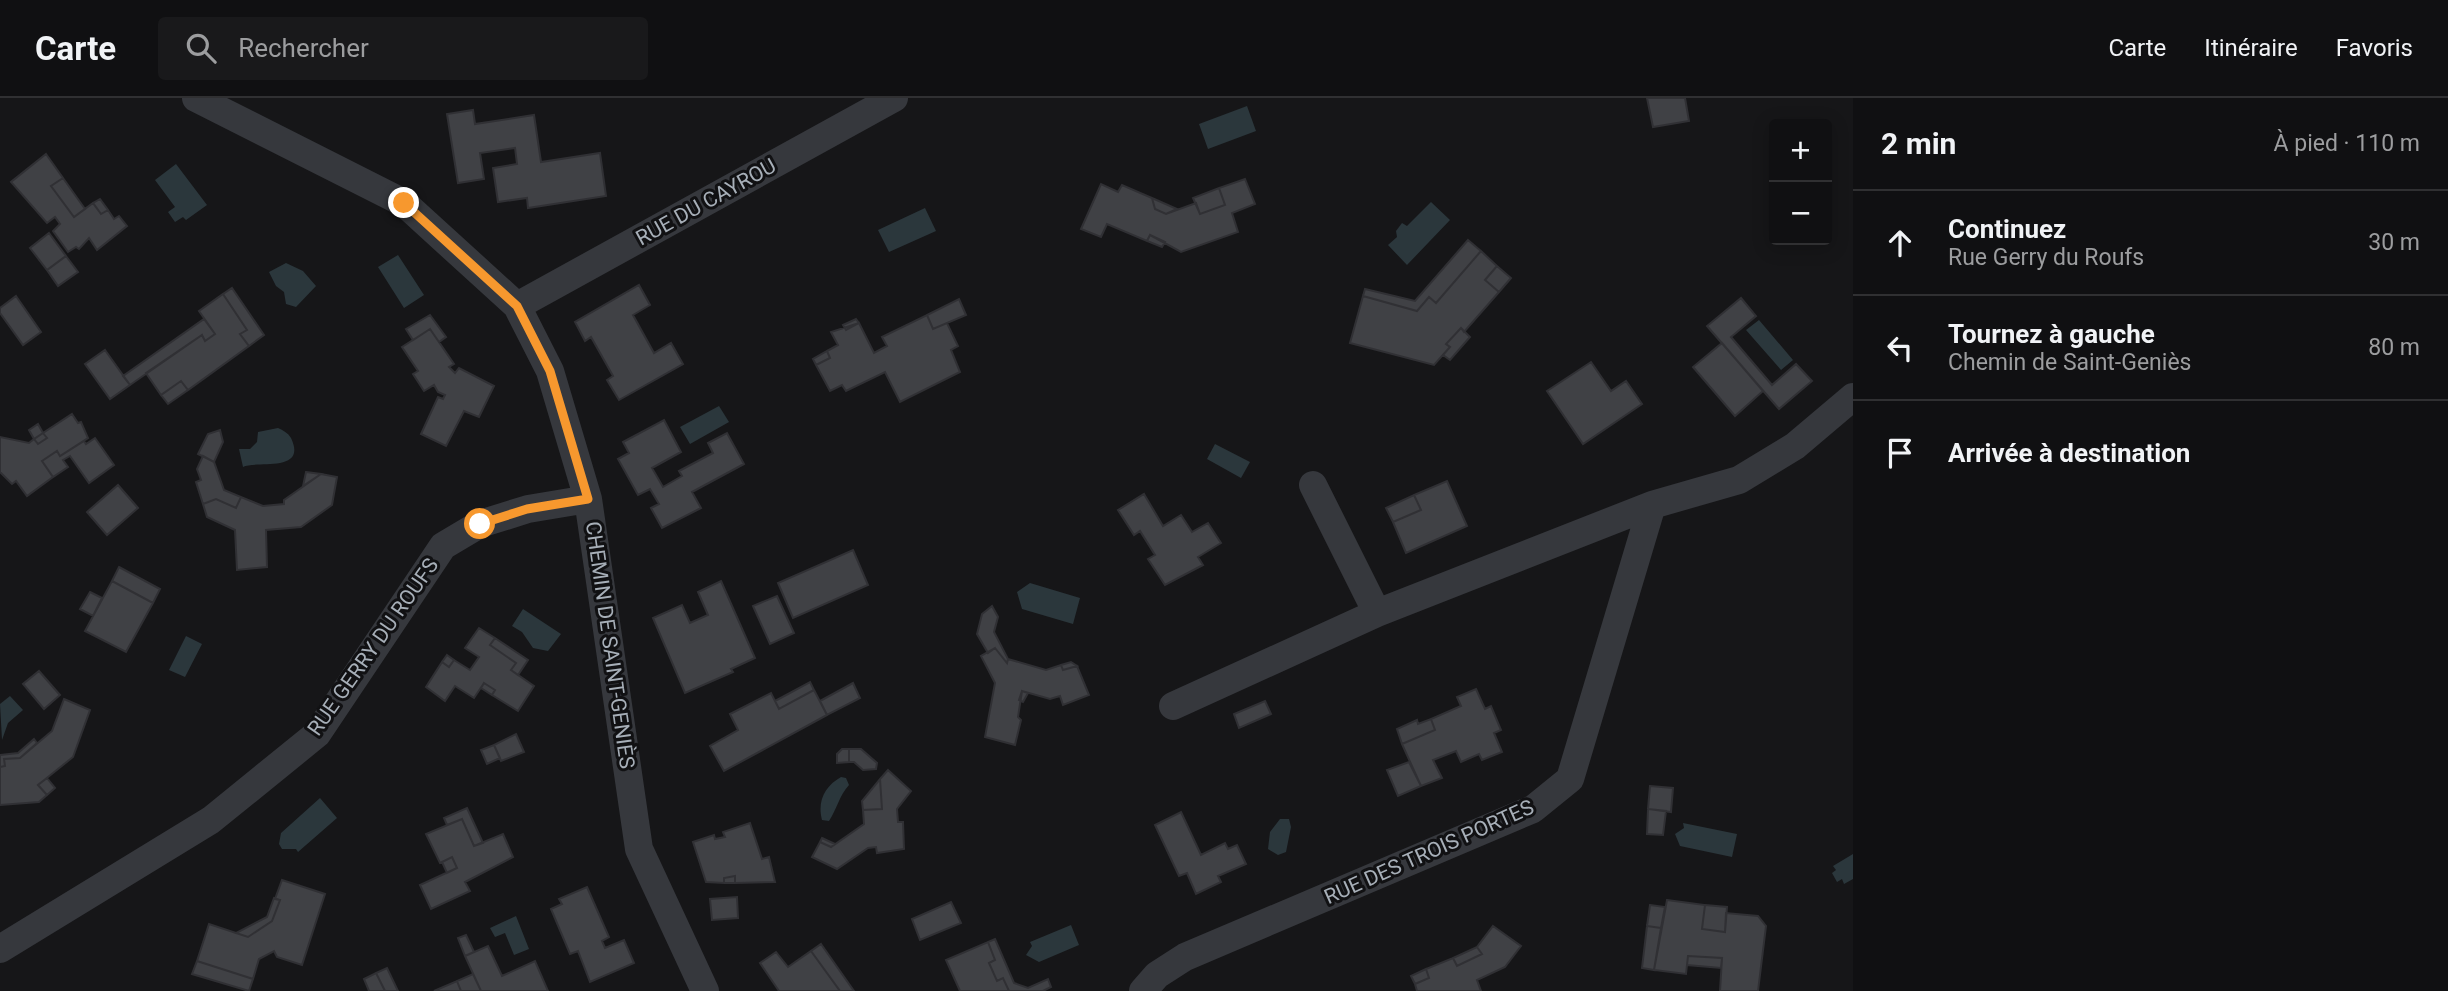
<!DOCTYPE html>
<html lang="fr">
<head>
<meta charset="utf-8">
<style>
	body { margin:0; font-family:Roboto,sans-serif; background:#19191b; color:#f1f3f6 }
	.controls { position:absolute; right:21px; top:21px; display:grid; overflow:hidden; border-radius:7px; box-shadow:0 4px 18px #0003 }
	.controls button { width:63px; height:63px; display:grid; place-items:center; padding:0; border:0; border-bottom:2px solid #303032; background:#101012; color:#f1f3f6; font:35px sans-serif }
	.stop { position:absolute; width:21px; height:21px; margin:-16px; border:5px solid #f7982e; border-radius:50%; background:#fff }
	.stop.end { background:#f7982e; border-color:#fff; box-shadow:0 2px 7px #0008 }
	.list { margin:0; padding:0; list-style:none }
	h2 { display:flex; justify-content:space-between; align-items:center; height:91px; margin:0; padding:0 28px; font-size:30px }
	h2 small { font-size:23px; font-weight:400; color:#9c9d9f }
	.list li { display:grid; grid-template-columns:46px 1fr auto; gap:21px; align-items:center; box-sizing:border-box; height:105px; padding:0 28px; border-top:2px solid #303032 }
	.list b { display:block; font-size:26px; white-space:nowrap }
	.list p { margin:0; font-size:23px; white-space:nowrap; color:#9c9d9f }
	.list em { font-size:23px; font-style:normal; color:#9c9d9f }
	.icon { flex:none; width:38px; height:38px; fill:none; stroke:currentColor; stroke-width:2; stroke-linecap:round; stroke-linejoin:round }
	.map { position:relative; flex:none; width:1853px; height:893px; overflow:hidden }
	header { display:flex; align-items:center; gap:42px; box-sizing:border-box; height:98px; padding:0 35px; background:#101012; border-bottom:2px solid #303032 }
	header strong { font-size:33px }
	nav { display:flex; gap:38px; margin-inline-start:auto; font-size:24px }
	.search { width:490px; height:63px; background:#19191b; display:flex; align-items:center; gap:18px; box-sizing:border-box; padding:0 24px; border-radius:7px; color:#9c9d9f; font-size:26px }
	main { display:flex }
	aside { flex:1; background:#101012 }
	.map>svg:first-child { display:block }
</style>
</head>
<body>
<header>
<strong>Carte</strong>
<div class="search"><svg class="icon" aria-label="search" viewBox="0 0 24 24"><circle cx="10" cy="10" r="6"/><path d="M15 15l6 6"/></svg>Rechercher</div>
<nav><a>Carte</a><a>Itinéraire</a><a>Favoris</a></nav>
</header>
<main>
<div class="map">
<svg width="1853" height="893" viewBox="0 0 1853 893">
	<rect width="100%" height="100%" fill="#161618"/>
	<path fill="#2b373c" d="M1247,8L1256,33L1208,51L1199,26Z
		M176,66L207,107L186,122L183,119L175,124L168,114L175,109L155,82Z
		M1431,104L1450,122L1407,167L1388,147L1397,139L1396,133L1402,125L1407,128Z
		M925,110L936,133L889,154L878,132Z
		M398,157L424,197L404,210L378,169Z
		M286,165L303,173L316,188L296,209L286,206L284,194L276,188L269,174Z
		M1759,222L1793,262L1781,272L1746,232Z
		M719,308L729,324L690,346L680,329Z
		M278,330C283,332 288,335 291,340C308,376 255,362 243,369L239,351H250L257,344L258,334Z
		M1215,346L1250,364L1241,380L1207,361Z
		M1030,485L1080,500L1073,526L1022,511L1017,494Z
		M523,511L561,536L548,553L533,550L522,534L512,528Z
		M186,538L202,546L185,579L169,572Z
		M10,598L23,612L8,625L2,642L0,606Z
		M841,679L846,680L849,687C839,698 837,711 829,723L822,722C817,703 825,688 841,679Z
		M320,700L337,720L298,754L296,751H282L279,746L281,735Z
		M1280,721H1289L1291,729L1286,754L1278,757L1268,751L1270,734Z
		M1683,725L1737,736L1732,759L1680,748L1675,736L1684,730Z
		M1853,756V781L1844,786L1842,781L1837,784L1832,775L1836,772L1833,768Z
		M516,818L529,851L514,857L505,835L495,839L490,830Z
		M1071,827L1079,847L1039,864L1026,857L1032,848L1030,844Z"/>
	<path fill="#404145" stroke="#303034" stroke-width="2" d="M1647,0H1685L1689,23L1653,29Z
		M473,12L475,26L534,17L541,64L600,55L606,98L528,110L527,100L498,104L493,70L517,66L515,50L480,55L484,81L458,85L447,16Z
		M46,56L63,80L51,88L74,119L93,105L101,116L108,112L114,121L119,118L127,128L97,152L89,140L79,151L76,149L68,154L53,133L60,126L55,119L47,125L11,84Z
		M63,80L85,111L74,119L51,88Z
		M1245,81L1255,106L1232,115L1238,134L1181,154L1150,137L1147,143L1107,126L1101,139L1081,131L1101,86L1118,94L1122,87L1152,100L1155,111L1166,116L1196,105L1200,116L1225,107L1219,90Z
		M1219,90L1225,107L1200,116L1193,100Z
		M1152,100L1177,111L1166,116L1155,111Z
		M100,101L108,112L101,116L93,105Z
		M49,135L66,158L47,172L30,150Z
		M1150,137L1165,144L1162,149L1147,143Z
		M1468,142L1481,153L1436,205L1429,199L1417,213L1363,198L1365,191L1415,203Z
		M1481,153L1497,168L1485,182L1499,194L1464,234L1461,230L1446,246L1450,249L1434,267L1350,245L1363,198L1417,213L1429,199L1436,205Z
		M66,158L78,174L58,188L47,172Z
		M1497,168L1511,180L1499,194L1485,182Z
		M639,187L650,207L633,217L654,255L671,245L683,266L619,302L607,282L613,278L591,239L585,243L575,224Z
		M232,190L264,237L249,248L240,236L247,232L223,196Z
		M223,196L247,232L240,236L249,248L188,292L181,283L161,297L146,275L202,237L205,243L215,236L199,213Z
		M16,198L41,234L23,247L0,215V210Z
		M1741,200L1756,218L1731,239L1772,287L1796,266L1812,283L1779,311L1707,228Z
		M959,201L966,217L933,231L927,217Z
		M430,217L446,239L439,244L430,231L413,242L406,231Z
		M927,217L933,231L947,225L958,248L951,252L960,274L900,304L885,274L846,293L842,287L830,293L816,267L830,260L827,253L838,247L831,234L859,225L874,255L887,248L882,239Z
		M204,221L215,236L205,243L202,237L130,287L123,278Z
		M856,221L859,225L846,232L843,227Z
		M1461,230L1470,239L1450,262L1443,257L1450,249L1446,246Z
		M430,231L454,266L449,269L455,275L459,270L494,288L479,319L464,313L446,348L421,336L438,299L443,301L445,297L438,294L434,287L424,293L413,276L418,273L402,249Z
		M1722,245L1763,293L1735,318L1693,269Z
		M105,252L130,287L110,301L85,266Z
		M827,253L830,260L816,267L813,261Z
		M1591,264L1611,293L1626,283L1642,306L1583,346L1547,293Z
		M181,283L188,292L168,306L161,297Z
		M72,316L78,325L81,324L88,340L60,358L57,353L42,363L53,379L27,398L16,383L12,386L0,374V339L29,345L34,341L38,346L47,340L43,335Z
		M664,322L681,354L652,370L663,389L682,378L679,373L713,355L708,345L727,335L744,366L692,394L701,410L662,430L651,410L659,406L650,391L638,397L618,361L629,355L623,344Z
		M38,326L43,335L34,341L29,332Z
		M220,332L223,344L214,364L198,356L208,336Z
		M43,335L47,340L38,346L34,341Z
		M95,340L114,367L89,385L70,358L63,362L68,369L53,379L42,363L57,353L60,358L84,343L86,346Z
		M203,358L214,364L224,392L241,399L236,410L216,401L203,406L196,384L201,382L197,371Z
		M306,374L321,376L303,388Z
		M321,376L337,379L332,407L301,429L266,432L267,469L237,472L235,432L207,419L203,406L216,401L236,410L241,399L263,408L284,406V402Z
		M1447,383L1467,428L1406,455L1393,424L1421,412L1414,397Z
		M118,387L138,410L107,437L87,414Z
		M1144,396L1163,428L1181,417L1192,434L1208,425L1221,445L1198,459L1203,467L1165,487L1148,461L1155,457L1140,433L1134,437L1118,412Z
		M1414,397L1421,412L1393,424L1386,410Z
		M853,452L868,487L793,520L778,485Z
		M119,469L160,491L153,505L112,483Z
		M112,483L153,505L126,554L85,533Z
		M721,483L755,560L731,571L733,574L685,595L653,520L682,507L690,525L708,517L698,494Z
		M90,494L102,500L93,518L80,511Z
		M777,498L794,535L770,546L753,508Z
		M992,508L998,519L994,534L1008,561L1007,565L995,550L988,555L977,536L982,516Z
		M479,530L495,540L490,547L516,565L511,572L534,588L518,613L492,597L495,592L484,585L474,600L455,588L445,603L426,589L442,564L449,569L454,562L470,572L479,559L465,550Z
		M495,540L528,562L518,577L511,572L516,565L490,547Z
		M995,550L1007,565L1008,561L1046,572L1061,567L1063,572L1077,568L1089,597L1063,607L1060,598L1050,601L1022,593L1018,619L1021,622L1015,647L985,639L995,585L981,558Z
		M447,557L454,562L449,569L442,564Z
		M1071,564L1077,568L1063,572L1061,567Z
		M39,573L60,597L44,611L23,586Z
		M810,584L814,592L779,611L775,603Z
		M484,585L495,592L492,597L481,590Z
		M853,585L860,600L827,617L820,603Z
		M1476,591L1485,611L1491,608L1501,632L1494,635L1502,654L1482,662L1479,656L1461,664L1456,653L1433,662L1442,680L1421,688L1402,646L1435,632L1431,621L1461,608L1457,599Z
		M814,592L827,617L724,673L710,648L738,632L730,616L771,595L779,611Z
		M1022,593L1028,595L1023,604L1019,602Z
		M64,601L90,612L73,659L38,687L47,697L39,704L0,707V669L5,668L4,661L20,660L52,633Z
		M1265,603L1271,616L1239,630L1234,616Z
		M1431,621L1435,632L1402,646L1397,631L1417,622L1418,626Z
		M516,636L524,654L501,663L494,647Z
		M34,641L37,645L20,660L4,661L5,668L0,669V657L18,655Z
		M494,647L500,660L487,666L481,652Z
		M842,651H849V664L837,665V656Z
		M849,651H861L877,665L876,671L863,672L854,664H849Z
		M1409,664L1421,688L1398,698L1387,672Z
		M888,672L911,693L897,711L898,724H903L904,751L877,755L876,749L868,750L837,771L812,759L820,744L831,749L864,726L863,712L882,711L880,681Z
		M47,680L55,690L47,697L38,687Z
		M880,681L882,711L863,712L862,703Z
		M1650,688L1673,690L1671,714L1648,711Z
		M467,710L483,745L474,748L462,721L447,727L444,720Z
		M1648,711L1666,713L1663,737L1647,736Z
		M1181,714L1201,757L1225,745L1228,751L1237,747L1246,766L1218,778L1221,784L1196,796L1187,775L1179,778L1155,727Z
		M462,721L474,748L503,736L513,759L465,784L470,793L431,811L420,787L457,770L452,759L440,765L426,736Z
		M750,725L762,761L769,759L775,784L735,785V778L724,780V785L706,784L693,744L714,737L715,741L725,739L723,734Z
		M822,740L835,746L831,749L820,744Z
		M452,759L457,770L447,775L442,764Z
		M735,778V785H724V780Z
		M282,782L325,796L302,867L277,859L274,853L259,861L253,881L197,863L209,826L248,839L272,823L280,802L275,801Z
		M587,789L609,839L602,843L605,850L624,842L634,865L590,884L578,853L570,856L551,811L562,806L559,801Z
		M737,799L738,820L712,822L710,801Z
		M274,800L280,802L272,823L248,839L236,835L267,819Z
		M1667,802L1705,807L1702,831L1725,834L1726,815L1758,818L1766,828L1758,893H1720L1722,860L1688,858L1686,876L1654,872Z
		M951,804L961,825L920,842L912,821Z
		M1650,807L1665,809L1661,830L1647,828Z
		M1705,807L1727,809L1725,834L1702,831Z
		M1493,828L1521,848L1505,869L1477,882L1481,893H1417L1415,886L1429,880L1426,871L1453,860L1457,868L1482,856L1477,849Z
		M1647,828L1661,830L1654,872L1642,870Z
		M466,837L474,854L465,858L458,840Z
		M995,841L1014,885L1028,890L1048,881L1051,889L1043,893H1009L1003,880L997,883L989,865L995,862L988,844Z
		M988,844L995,862L989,865L997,883L1003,880L1009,893H960L946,862Z
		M821,846L854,893H840L811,853Z
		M488,848L502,878L535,863L548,893H481L465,858Z
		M1477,849L1482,856L1457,868L1453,860Z
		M811,853L840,893H779L760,865L776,854L788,869Z
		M1688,858L1722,860L1721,870L1687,867Z
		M197,863L253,881L249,893L192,876Z
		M387,870L398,893H385L376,875Z
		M1426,871L1429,880L1415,886L1411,878Z
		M376,875L385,893H369L364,881Z
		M473,876L481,893H461L457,883Z
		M457,883L461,893H434Z"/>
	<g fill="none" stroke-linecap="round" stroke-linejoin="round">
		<path stroke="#36383d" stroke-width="28" d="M196,0L404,105L517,208L550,273L588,401L639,751L705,893
			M517,208L894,0
			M1313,387L1377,515
			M1173,608L1377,515L1652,407
			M0,851L211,722L317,636L443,448L480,426L528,411L588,401
			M1143,893L1157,877L1185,859L1533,711L1570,681L1652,407L1739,382L1795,348L1853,299"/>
	</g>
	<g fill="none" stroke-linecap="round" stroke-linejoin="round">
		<path stroke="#f7982e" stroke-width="9" d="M404,105L517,208L550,273L588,401L527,411L480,426"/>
	</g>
	<g text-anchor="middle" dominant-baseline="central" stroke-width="6" stroke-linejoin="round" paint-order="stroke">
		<g font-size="21" fill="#a7afb8" stroke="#111113">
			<text transform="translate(706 104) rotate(-29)">RUE DU CAYROU</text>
			<text transform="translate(610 547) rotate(82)">CHEMIN DE SAINT-GENIÈS</text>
			<text transform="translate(373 549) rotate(-55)">RUE GERRY DU ROUFS</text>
			<text transform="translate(1429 754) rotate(-24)">RUE DES TROIS PORTES</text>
		</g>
	</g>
</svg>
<div class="controls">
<button>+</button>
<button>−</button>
</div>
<div class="stop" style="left:480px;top:426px"></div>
<div class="stop end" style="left:404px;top:105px"></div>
</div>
<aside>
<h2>2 min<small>À pied · 110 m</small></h2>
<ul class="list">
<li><svg class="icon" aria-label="ahead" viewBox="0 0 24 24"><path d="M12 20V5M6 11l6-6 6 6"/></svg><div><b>Continuez</b><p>Rue Gerry du Roufs</p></div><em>30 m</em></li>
<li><svg class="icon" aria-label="left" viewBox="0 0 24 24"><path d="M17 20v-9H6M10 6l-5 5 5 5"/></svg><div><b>Tournez à gauche</b><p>Chemin de Saint-Geniès</p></div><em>80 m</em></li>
<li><svg class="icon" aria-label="arrive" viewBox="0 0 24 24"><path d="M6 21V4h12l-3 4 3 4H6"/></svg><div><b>Arrivée à destination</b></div></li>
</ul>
</aside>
</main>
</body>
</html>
